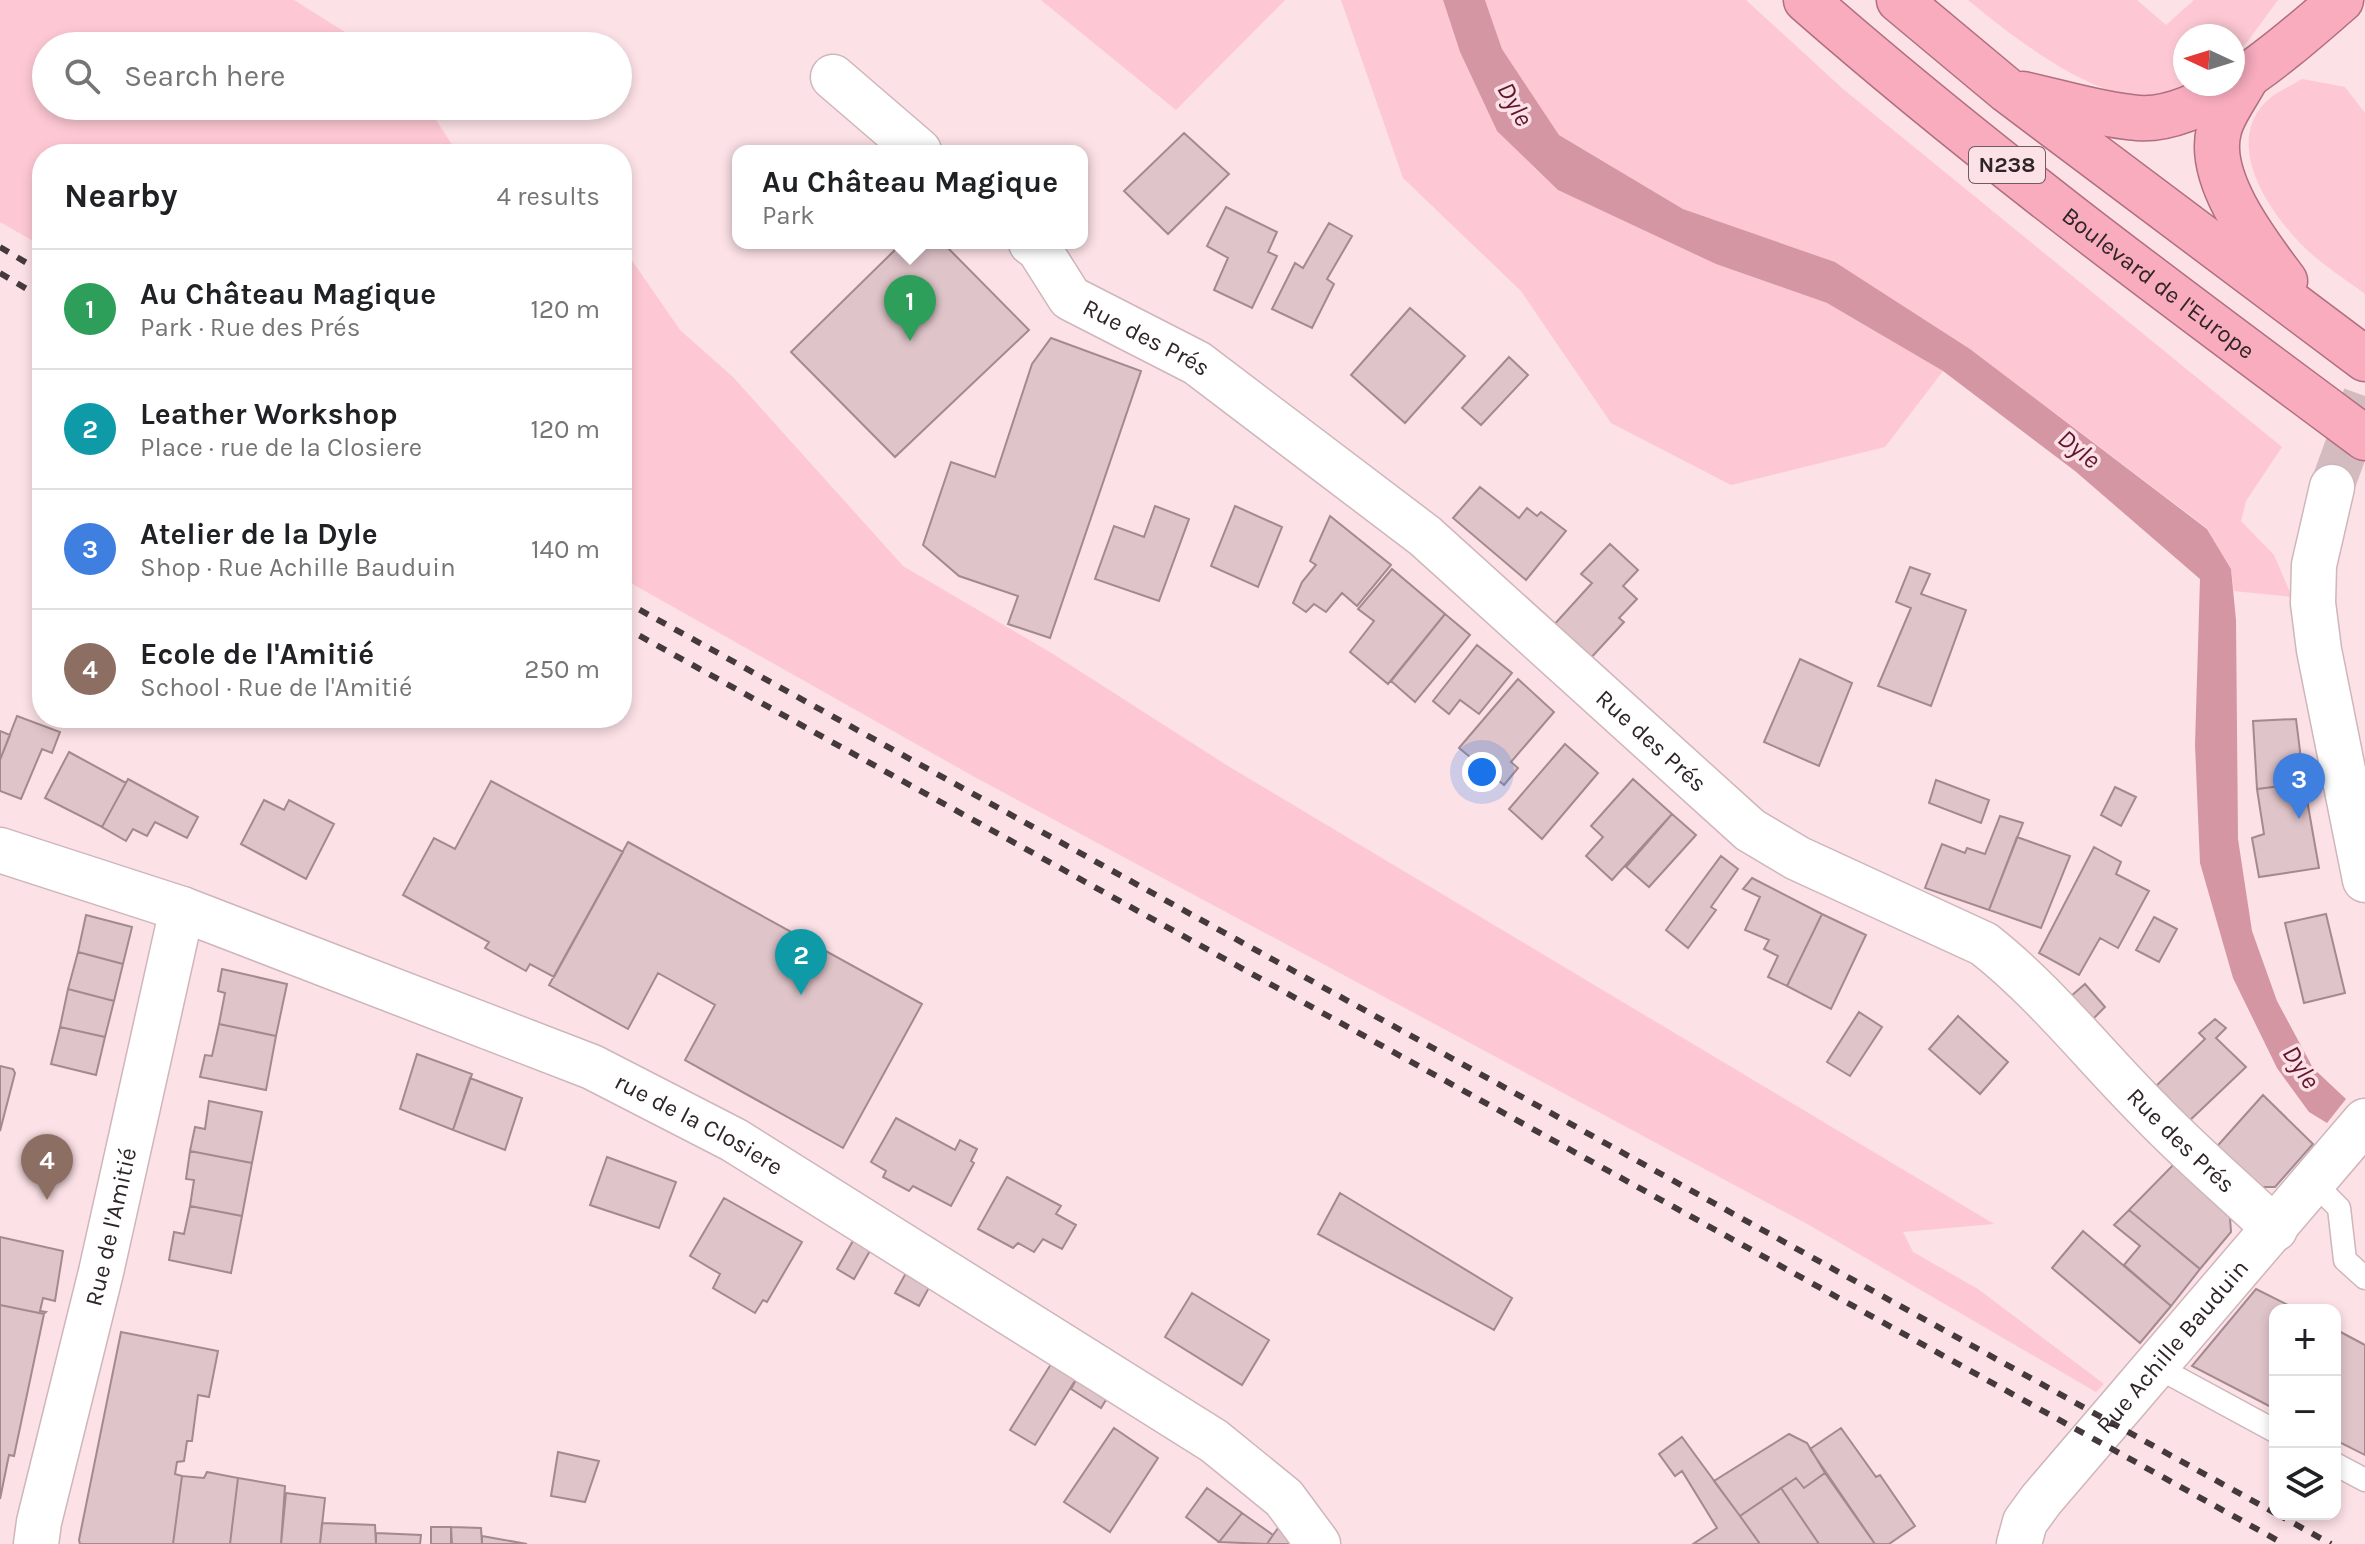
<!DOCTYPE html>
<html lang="en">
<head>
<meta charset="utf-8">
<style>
	body { margin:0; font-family:Karla,sans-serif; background:#f6f6f6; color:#202124 }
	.controls { position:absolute; right:24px; bottom:24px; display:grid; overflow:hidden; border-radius:16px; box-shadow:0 4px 12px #0003 }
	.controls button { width:72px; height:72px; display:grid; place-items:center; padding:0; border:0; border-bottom:2px solid #e0e0e0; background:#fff; color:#202124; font:40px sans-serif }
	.compass { position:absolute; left:2173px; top:24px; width:72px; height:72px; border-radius:50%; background:#fff; box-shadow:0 4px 12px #0003; rotate:274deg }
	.you { position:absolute; left:1482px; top:772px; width:28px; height:28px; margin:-20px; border:6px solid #fff; border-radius:50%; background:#1a73e8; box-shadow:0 0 0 12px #1a73e833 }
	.badge { display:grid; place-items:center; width:52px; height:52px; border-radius:50%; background:#111827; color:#fff; font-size:26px; font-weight:700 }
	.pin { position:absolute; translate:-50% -66px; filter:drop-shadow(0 2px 4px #0008) }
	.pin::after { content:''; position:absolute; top:42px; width:28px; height:24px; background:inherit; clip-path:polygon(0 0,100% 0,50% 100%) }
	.popup { position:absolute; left:732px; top:145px; width:356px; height:104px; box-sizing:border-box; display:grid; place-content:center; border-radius:16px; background:#fff; filter:drop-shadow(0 2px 6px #0005); font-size:26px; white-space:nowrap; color:#757577 }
	.popup b { font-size:30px; color:#202124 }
	.popup::after { content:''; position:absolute; left:50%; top:100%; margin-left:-16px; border:16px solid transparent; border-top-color:#fff }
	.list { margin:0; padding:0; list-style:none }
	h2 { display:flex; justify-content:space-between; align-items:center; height:104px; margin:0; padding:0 32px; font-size:34px }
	h2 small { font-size:26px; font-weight:400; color:#757577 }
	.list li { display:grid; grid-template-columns:52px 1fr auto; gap:24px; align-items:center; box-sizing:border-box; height:120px; padding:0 32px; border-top:2px solid #e0e0e0 }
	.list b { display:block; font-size:30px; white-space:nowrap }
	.list p { margin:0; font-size:26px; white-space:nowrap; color:#757577 }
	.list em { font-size:26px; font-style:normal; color:#757577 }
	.icon { flex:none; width:44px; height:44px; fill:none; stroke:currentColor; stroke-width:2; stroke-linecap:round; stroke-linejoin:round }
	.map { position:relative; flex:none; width:2365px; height:1544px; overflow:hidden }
	.search { position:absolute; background:#fff; box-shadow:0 4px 12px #0003; left:32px; top:32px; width:600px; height:88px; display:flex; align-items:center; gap:20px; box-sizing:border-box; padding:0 28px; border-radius:44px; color:#757577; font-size:30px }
	.panel { position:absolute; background:#fff; box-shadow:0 4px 12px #0003; left:32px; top:144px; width:600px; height:584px; border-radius:32px }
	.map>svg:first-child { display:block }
</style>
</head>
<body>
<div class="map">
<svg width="2365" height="1544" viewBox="0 0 2365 1544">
	<rect width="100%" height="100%" fill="#fce1e6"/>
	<path fill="#fdc8d3" d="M0,0H294L367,46H46V106H427L458,154H42V246L0,222Z
		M1041,0H1285L1176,110Z
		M1341,0H1443L1460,52L1497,131L1716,264L1827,303L1943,371L1885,447L1731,485L1611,423L1521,291L1403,178Z
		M1485,0H1746L1843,89L2282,447L2246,501L2241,521L2274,555L2292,597L2234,591L2231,569L2207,528L1970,349L1835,262L1683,209L1559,135L1502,49Z
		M1968,0H2137L2166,25L2194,0H2278L2248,41L2233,55V36H2185V84H2192C2175,91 2157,98 2138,96C2084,93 2009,34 1968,0Z
		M2302,79L2345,87L2365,113V294C2344,278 2319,263 2301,244C2267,209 2221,140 2270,98C2279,91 2292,85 2302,79Z
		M622,246L680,330L733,377L903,566L1053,654L1228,766L1994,1224L1903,1232L1913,1252L1978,1289L2104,1384L2096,1392L1809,1225L971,775L622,578Z"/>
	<path fill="#d596a4" d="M1443,0H1485L1502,49L1559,135L1683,209L1835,262L1970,349L2207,529L2231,569L2236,620L2238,839L2252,931L2277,1001L2313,1068L2346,1099L2327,1123L2309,1112L2277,1068L2233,978L2200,863L2195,745L2200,579L2075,471L1943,371L1827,303L1716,264L1558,190L1497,131L1460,52Z"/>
	<path fill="#dfc4c9" stroke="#a38a8f" stroke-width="2" d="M1184,133L1229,174L1168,234L1124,191Z
		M1226,207L1277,232L1268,252L1277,256L1252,308L1214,290L1228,258L1207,246Z
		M1329,223L1352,236L1327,279L1334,284L1312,328L1272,309L1295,263L1303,268Z
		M902,243H943L1029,330L895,457L791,352Z
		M1410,308L1465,356L1405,423L1351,375Z
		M1051,338L1141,371L1050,638L1008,624L1018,596L959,576L923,545L951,462L995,477L1032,364Z
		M1509,357L1528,375L1481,425L1462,408Z
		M1480,487L1519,518L1527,508L1537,516L1541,512L1566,531L1526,580L1453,518Z
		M1155,506L1189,519L1159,601L1095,579L1114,526L1144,537Z
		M1235,506L1282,527L1258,587L1211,566Z
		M1330,516L1391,565L1357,606L1342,593L1326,612L1314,604L1306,612L1293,603L1302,582L1316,565L1310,561Z
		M1610,544L1638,570L1623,586L1637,599L1619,618L1624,622L1588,661L1552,627L1592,583L1581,574Z
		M1910,567L1930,574L1921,594L1966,610L1931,706L1878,686L1911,608L1896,602Z
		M1392,569L1445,614L1388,684L1350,652L1374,621L1358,609Z
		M1445,614L1470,635L1415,702L1391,681Z
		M1477,645L1512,673L1479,714L1460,700L1449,714L1433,701Z
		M1800,659L1852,683L1819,766L1764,742Z
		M1518,679L1554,712L1511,762L1518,768L1504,785L1459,748Z
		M17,716L60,732L52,753L42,749L21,799L0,791V760Z
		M2296,719L2304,783L2257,789L2253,721Z
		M0,731L10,735L0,760Z
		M1565,744L1598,773L1542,839L1509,809Z
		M69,752L126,783L102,827L45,798Z
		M128,779L198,817L187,838L155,822L147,836L133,829L126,841L102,827Z
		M1633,779L1672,814L1612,880L1586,856L1603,837L1591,826Z
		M1936,780L1989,800L1981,823L1929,803Z
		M491,781L623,852L554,977L530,964L526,971L485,948L489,942L403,895L434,838L455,849Z
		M2304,783L2319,868L2259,877L2252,838L2264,834L2257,789Z
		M2115,787L2136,797L2121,826L2101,815Z
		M264,800L284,810L289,800L334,824L306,879L241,844Z
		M1672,814L1696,835L1649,887L1626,867Z
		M2000,816L2023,823L1989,910L1925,888L1942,844L1965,853L1967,848L1985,854Z
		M2017,837L2070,856L2041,928L1989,910Z
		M628,842L922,1004L843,1148L685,1060L715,1005L658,973L628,1029L549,985Z
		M2094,847L2121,862L2116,874L2149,891L2118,948L2100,938L2079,975L2039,953Z
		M1721,856L1738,869L1711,907L1716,910L1688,948L1666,930Z
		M1752,878L1822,914L1787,986L1768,977L1778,956L1764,949L1769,940L1745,930L1760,897L1743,889Z
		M1822,914L1866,935L1831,1009L1787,986Z
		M2326,914L2345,993L2304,1003L2285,923Z
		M86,915L132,927L123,964L78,952Z
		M2154,917L2177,929L2159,962L2136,950Z
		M78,952L123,964L114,1001L68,989Z
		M222,969L287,984L276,1036L219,1024L225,993L218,991Z
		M2085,984L2105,1007L2092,1020L2071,996Z
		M68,989L114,1001L105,1037L60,1027Z
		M1859,1012L1882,1027L1850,1076L1827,1062Z
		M1958,1016L2008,1062L1980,1094L1929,1049Z
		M2215,1019L2226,1028L2216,1038L2246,1067L2187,1123L2154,1088L2205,1039L2199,1033Z
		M219,1024L276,1036L266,1090L200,1077L205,1055L212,1056Z
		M60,1027L105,1037L96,1075L51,1064Z
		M417,1054L472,1074L453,1130L400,1109Z
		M0,1066L13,1069L15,1073L0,1131Z
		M470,1078L522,1098L505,1150L453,1130Z
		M2263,1095L2313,1144L2275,1187H2249L2212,1152Z
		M209,1101L262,1112L252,1163L190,1151L195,1127L205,1129Z
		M896,1118L955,1150L960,1140L977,1149L971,1161L974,1163L951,1206L913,1186L909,1191L883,1177L886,1171L871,1162Z
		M190,1151L252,1163L242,1216L190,1206L194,1180L186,1179Z
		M607,1157L676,1182L659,1228L590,1205Z
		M2177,1161L2229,1205L2231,1232L2200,1269L2129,1210Z
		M1007,1177L1061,1206L1056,1214L1076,1225L1062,1249L1043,1239L1034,1252L1018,1243L1013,1248L978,1229Z
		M1340,1193L1512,1298L1494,1330L1318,1234Z
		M724,1198L802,1242L767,1302L763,1300L755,1313L713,1288L720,1274L690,1256Z
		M190,1206L242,1216L231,1273L169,1260L174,1232L184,1234Z
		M2129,1210L2200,1269L2171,1306L2124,1265L2140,1246L2114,1225Z
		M2083,1231L2171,1306L2140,1343L2052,1268Z
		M0,1237L63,1251L55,1301L43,1298L40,1311L46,1312L44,1314L0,1305Z
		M854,1239L871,1249L854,1279L837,1269Z
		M907,1271L931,1284L919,1306L895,1293Z
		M2256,1289L2298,1310H2275V1409L2192,1366Z
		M1192,1293L1269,1340L1242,1385L1165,1337Z
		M0,1305L44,1314L14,1456L9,1455L0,1499Z
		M2335,1329L2365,1345V1455L2335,1440Z
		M121,1332L218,1351L209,1397L198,1395L192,1441H187L184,1461L177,1462L175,1474L182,1476L173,1544H80L79,1540Z
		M1056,1356L1081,1371L1035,1445L1010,1430Z
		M1081,1371L1112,1390L1101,1408L1071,1389Z
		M1114,1428L1158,1458L1110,1532L1064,1502Z
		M1841,1428L1876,1477L1880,1475L1915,1526L1889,1544H1875L1810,1449Z
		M1789,1434L1807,1443L1825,1473L1804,1488L1796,1478L1740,1516L1714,1481Z
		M1682,1437L1740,1516L1760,1544H1693L1717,1528L1682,1471L1675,1476L1659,1454Z
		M558,1452L599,1461L585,1502L551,1496Z
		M207,1472L238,1478L230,1544H173L182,1476L204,1478Z
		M1825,1473L1875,1544H1819L1781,1488L1796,1478L1804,1488Z
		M238,1478L285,1486L281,1544H230Z
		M1207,1488L1242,1513L1219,1542L1186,1517Z
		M1781,1488L1819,1544H1760L1740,1516Z
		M286,1493L325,1498L320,1544H281Z
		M1242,1513L1273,1535L1267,1544L1219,1542Z
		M322,1523L375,1525L376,1544H320Z
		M1281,1524L1294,1544H1267L1273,1535Z
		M431,1527H451V1544H431Z
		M451,1527L481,1528L482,1544H452Z
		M376,1533L421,1535L420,1544H376Z
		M482,1536L527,1544H482Z"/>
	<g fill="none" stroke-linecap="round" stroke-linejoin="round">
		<path stroke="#d3bbc0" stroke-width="44" stroke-dasharray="44 22" stroke-linecap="butt" d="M2332,487L2365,396"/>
		<defs>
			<path id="service" d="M2313,1182L2339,1208L2345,1260L2365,1278
				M2157,1367L2275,1431
				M2335,1464L2365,1480"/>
			<g id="minor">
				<path d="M833,77L919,151"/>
				<path id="s1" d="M1031,243L1039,249L1070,298L1197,363L1425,536L1750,830L1797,858L1984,944C2045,992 2094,1055 2149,1110C2189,1152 2233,1189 2275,1229"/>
				<path id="s2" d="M0,850L182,909L592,1067L734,1140L1214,1441L1284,1498L1318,1544"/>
				<path id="s3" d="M36,1544L39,1522L101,1272L182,909"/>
			</g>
			<g id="tertiary">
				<path d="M2332,487L2314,565L2313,603L2319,650L2365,880"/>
				<path id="s4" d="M2019,1544L2025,1522L2041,1500L2365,1121"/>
			</g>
			<g id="trunk">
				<path id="s5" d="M1806,0C1984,156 2175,297 2365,438"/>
				<path d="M1899,0L2008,91L2365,359"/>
				<path d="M2245,80C2237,95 2223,113 2219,130C2206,179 2258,245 2285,281"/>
				<path d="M2023,94C2060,102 2100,115 2138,118C2205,123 2293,41 2341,0"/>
			</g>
		</defs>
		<use href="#service" stroke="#cfb6ba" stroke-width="25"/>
		<use href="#minor" stroke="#cfb6ba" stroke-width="47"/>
		<use href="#tertiary" stroke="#cfb6ba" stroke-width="47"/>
		<use href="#trunk" stroke="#b06f7e" stroke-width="47"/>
		<use href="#service" stroke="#fff" stroke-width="22"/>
		<use href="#minor" stroke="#fff" stroke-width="44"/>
		<use href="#tertiary" stroke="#fff" stroke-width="44"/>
		<use href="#trunk" stroke="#f8acbe" stroke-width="44"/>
		<path stroke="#44393b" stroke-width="6" stroke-dasharray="10 10" stroke-linecap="butt" d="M0,247L42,272
			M0,273L42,298
			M622,600L2275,1513
			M622,626L2284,1544
			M2277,1514L2331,1544"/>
	</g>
	<g text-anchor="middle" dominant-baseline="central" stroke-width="7" stroke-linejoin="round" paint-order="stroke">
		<rect fill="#fce1e6" stroke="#6c5d60" stroke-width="2" x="1969" y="147" width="76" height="36" rx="6"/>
		<g font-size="22" font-weight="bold" fill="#2f2527">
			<text x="2007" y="165">N238</text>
		</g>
		<g font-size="24" fill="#2f2527" stroke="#fce1e6">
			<text stroke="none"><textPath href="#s5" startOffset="452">Boulevard de l'Europe</textPath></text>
			<text stroke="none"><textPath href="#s1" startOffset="154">Rue des Prés</textPath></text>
			<text stroke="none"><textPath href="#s1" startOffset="802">Rue des Prés</textPath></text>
			<text stroke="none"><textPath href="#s2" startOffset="752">rue de la Closiere</textPath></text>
			<text stroke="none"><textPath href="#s1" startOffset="1474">Rue des Prés</textPath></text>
			<text stroke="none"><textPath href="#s3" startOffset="326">Rue de l'Amitié</textPath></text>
			<text stroke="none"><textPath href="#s4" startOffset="252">Rue Achille Bauduin</textPath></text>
		</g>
		<g font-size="26" font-style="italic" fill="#61162f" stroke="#fce1e6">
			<text transform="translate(1515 104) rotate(61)">Dyle</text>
			<text transform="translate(2079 449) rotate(39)">Dyle</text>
			<text transform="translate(2301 1067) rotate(57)">Dyle</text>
		</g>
	</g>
</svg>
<div class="controls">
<button>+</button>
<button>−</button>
<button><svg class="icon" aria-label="layers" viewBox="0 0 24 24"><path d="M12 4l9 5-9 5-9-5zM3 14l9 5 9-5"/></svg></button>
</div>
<svg class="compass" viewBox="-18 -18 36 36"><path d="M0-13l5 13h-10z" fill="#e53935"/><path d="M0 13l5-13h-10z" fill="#757577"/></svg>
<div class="you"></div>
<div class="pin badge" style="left:910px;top:341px;background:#2e9e5b">1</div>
<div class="popup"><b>Au Château Magique</b>Park</div>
<div class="pin badge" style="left:801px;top:995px;background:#0f9aa8">2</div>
<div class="pin badge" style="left:2299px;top:819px;background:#3f7fe0">3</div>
<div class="pin badge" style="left:47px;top:1200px;background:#8d6e63">4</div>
<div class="search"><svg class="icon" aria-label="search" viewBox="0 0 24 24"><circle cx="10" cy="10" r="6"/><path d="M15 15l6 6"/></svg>Search here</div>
<section class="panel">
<h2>Nearby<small>4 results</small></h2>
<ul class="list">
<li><span class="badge" style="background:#2e9e5b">1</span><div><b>Au Château Magique</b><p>Park · Rue des Prés</p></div><em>120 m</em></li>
<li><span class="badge" style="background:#0f9aa8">2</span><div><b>Leather Workshop</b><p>Place · rue de la Closiere</p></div><em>120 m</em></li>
<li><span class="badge" style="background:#3f7fe0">3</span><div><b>Atelier de la Dyle</b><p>Shop · Rue Achille Bauduin</p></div><em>140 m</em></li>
<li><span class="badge" style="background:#8d6e63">4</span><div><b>Ecole de l'Amitié</b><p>School · Rue de l'Amitié</p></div><em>250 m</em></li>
</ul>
</section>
</div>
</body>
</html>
